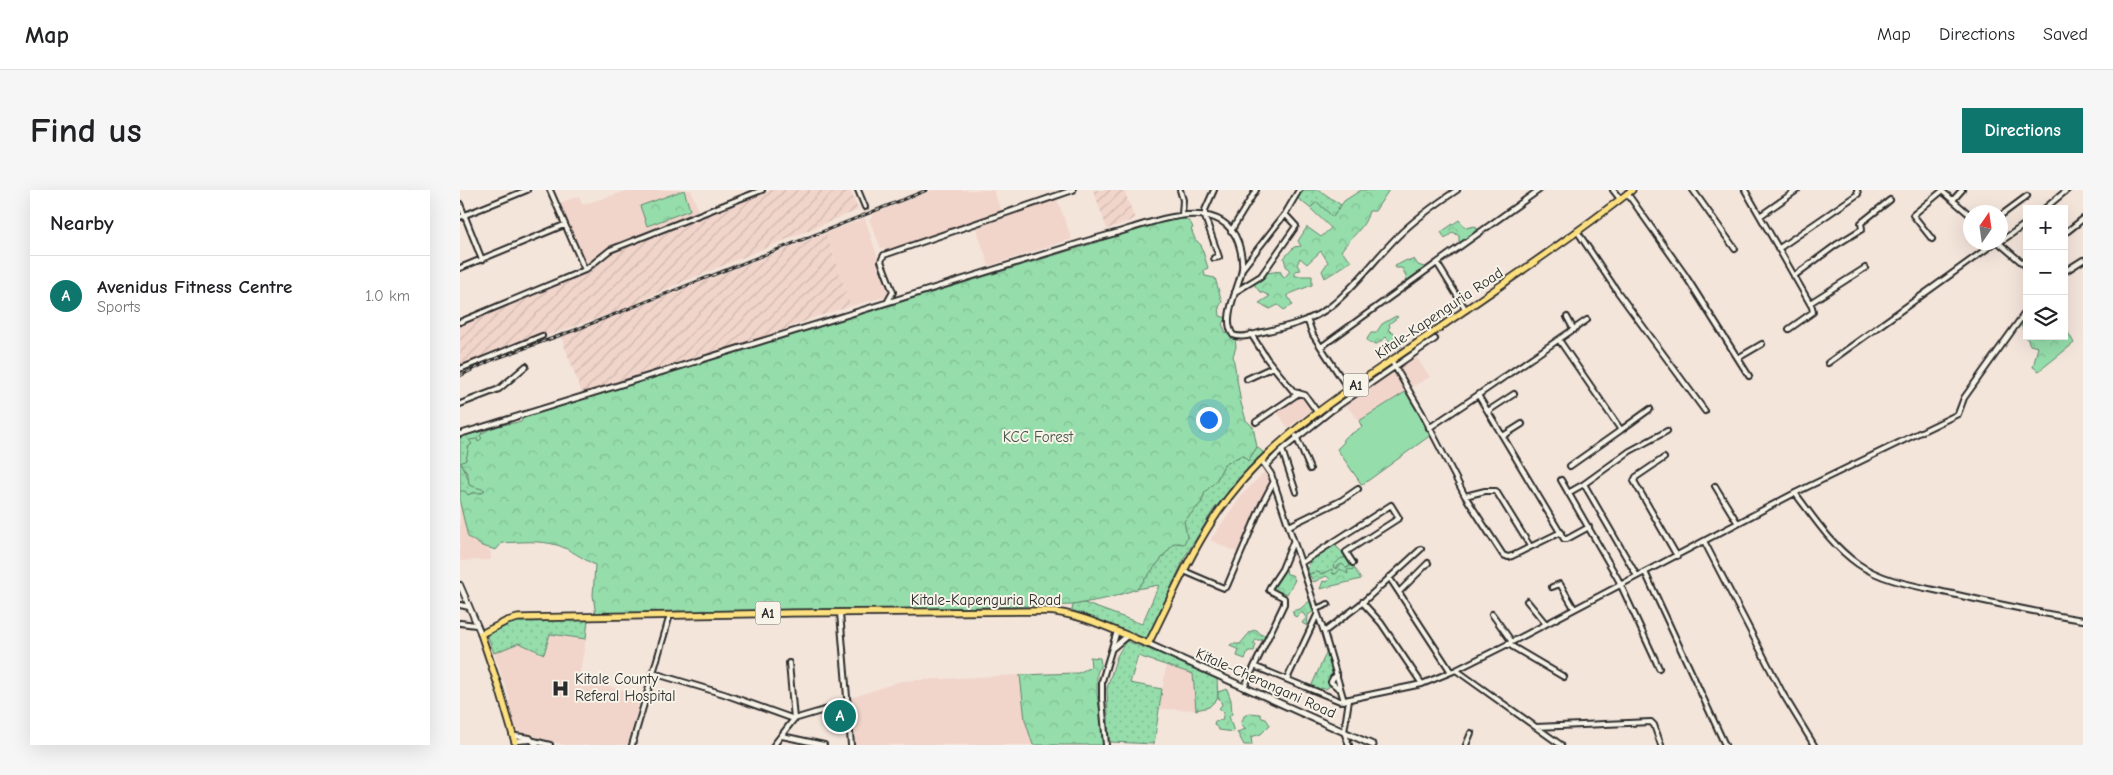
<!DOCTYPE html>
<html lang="en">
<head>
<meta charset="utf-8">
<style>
	body { margin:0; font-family:"Comic Neue",sans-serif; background:#f6f6f6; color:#202124 }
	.controls { position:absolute; right:15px; top:15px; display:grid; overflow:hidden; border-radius:0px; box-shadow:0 5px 20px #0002 }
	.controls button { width:45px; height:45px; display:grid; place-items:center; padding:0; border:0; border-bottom:1px solid #e0e0e0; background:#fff; color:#202124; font:25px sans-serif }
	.compass { position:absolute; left:1503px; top:15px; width:45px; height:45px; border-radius:50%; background:#fff; box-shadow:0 5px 20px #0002; rotate:13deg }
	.you { position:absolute; left:748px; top:229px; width:18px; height:18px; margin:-12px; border:4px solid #fff; border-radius:50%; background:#1a73e8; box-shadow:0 0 0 8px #1a73e833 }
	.badge { display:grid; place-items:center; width:32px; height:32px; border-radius:50%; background:#0f766e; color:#fff; font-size:16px; font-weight:700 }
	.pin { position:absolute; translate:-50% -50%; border:2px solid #fff; box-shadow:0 1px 5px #0006 }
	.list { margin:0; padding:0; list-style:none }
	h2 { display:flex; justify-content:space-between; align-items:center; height:65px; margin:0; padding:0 20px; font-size:21px }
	h2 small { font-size:16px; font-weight:400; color:#757577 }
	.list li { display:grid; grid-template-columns:32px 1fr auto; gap:15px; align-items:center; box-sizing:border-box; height:80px; padding:0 20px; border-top:1px solid #e0e0e0 }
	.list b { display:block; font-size:19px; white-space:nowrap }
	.list p { margin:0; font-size:16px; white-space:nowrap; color:#757577 }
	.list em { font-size:16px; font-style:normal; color:#757577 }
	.icon { flex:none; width:28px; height:28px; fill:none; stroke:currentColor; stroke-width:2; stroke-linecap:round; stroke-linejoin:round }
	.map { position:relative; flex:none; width:1623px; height:555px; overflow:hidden; border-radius:0px }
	header { display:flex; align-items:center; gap:30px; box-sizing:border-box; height:70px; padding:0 25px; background:#fff; border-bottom:1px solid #e0e0e0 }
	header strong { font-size:24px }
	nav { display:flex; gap:28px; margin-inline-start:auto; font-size:18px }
	.intro { display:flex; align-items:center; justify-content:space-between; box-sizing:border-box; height:120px; padding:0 30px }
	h1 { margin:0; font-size:35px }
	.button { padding:12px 22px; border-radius:0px; background:#0f766e; color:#fff; font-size:18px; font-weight:700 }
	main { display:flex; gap:30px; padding:0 30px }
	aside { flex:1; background:#fff; border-radius:0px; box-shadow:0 5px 20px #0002 }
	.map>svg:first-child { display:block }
</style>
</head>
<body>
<header>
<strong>Map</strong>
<nav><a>Map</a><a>Directions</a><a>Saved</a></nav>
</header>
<div class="intro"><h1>Find us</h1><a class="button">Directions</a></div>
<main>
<aside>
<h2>Nearby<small></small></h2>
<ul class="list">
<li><span class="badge">A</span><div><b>Avenidus Fitness Centre</b><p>Sports</p></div><em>1.0 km</em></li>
</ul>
</aside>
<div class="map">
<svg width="1623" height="555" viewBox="0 0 1623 555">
	<defs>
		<pattern id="industrial-furrows" width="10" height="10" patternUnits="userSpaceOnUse" patternTransform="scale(1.25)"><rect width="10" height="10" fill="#f1d5cb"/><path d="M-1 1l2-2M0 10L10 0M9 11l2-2" fill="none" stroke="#cfb7ae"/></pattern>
		<pattern id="grass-dots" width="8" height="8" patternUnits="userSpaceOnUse" patternTransform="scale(1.25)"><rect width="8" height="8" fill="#95ddab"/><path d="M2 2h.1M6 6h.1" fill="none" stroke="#81be93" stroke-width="1.8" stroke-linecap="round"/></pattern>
		<pattern id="forest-crowns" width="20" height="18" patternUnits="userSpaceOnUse" patternTransform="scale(1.25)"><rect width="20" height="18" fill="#95ddab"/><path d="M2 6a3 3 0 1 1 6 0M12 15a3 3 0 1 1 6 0" fill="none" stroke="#81be93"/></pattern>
	</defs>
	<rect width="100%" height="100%" fill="#f4e5db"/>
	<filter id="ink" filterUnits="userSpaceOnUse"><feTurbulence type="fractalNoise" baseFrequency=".02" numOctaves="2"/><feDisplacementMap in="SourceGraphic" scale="10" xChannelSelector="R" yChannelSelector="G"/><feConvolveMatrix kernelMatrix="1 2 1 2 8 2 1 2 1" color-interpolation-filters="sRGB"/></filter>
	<g filter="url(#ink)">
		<path fill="#f1d5cb" d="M170,0H231L239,22L149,57L124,75L99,13L119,6L122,14H124Z
			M473,0H533L542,22L428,62L421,58L409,30L415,23Z
			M597,9L612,49L529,76L516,38Z
			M405,28L429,103L428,106L391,116L366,43Z
			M955,165L970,187L950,198L936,177Z
			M932,180L947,201L899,231L885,214Z
			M839,205L845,207L853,219L828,238L817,222Z
			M806,280L812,290L780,364L750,350L782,305Z
			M0,313L8,347L26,357L31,363V370L0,371Z
			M90,444L126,449L119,488L181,505L168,555H104L60,542L55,538L47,513L50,510L34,463L59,453L81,464Z
			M706,476L733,484L736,520L700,519Z
			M613,482L624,555H392L391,508L441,491Z"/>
		<path fill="url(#industrial-furrows)" d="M311,0H390L398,20L199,102L171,116L0,177V134L128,81L152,62Z
			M633,0H664L675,29L647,39Z
			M366,43L391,116L353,128L294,152L122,204L101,147Z"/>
		<path fill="url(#grass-dots)" stroke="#60846b" d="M841,0H859L881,15L873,27L857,12L850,18L836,7Z
			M23,241L20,246L22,248L18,252L12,253L6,270L1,273C8,286 8,297 25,299L23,303H12L8,305L0,301V247Z
			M797,257L804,263L754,319L726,365L687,449L612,420L613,415L624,413L682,434L699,395L677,399L714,353L727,347L724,331L741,313L745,302L756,291L764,275L783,265L788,271Z
			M873,353L887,367L883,368L873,376L876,379L882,374L887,378L892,374L895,379H892L888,384H876L865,382L862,384L857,382L849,384C844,368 862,361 873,353Z
			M128,430L126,449L90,444L84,464L59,453L34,463L27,444L54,431Z
			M666,451L721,471L757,489L758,508L749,517L736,520L733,484L678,466L670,493L702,499L694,554L651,552L649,549L647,498L657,466Z
			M867,461L875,484L869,492L871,495L866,499L861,498L859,502L850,499Z"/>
		<path fill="url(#forest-crowns)" stroke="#60846b" d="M224,0L230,20L187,36L180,16Z
			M901,0H929L915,21H909C905,39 890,47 881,61L892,71L865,88L862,81L868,72L861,61L847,74L840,68L837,75L841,80L835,81V86H852V95L827,105L833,115L824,120L818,115L810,119L799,113L810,106L799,101L793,93L807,83L820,81L824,88L830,81L826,76L824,68L834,57L841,56L838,51L847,37L861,47L871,38L850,18L857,12L873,27L884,11Z
			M716,28C724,28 731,30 733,38L731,39L735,49L741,55L748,78L744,80L745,86L755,88L762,112L759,117L760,126L767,128L762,134L766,143L775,148L776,157L773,166L781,213L786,230L793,237L797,257L788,271L782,265L764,275L756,291L745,302L741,313L724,331L727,347L724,354L714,353L677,399L649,408L613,415L136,426L133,405L135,375C123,369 110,359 97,355C79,350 61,352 42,353L36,360L22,356L8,347L0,313V301H5L8,305L12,303H22L25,300L9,295L8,285L1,273L6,270L9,256L12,254L9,250L17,249L18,252L22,248L20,246C26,237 50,233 61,232L63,228Z
			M999,30L1006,38L1015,36L1019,41L999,55V46L993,42L985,49L981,42Z
			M954,69L958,75L967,78L947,92L945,90L947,88L942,78H936L935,76L947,70L950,71Z
			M1567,124V146H1604V135L1614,153L1579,181L1573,177L1578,157L1570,155L1560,133Z
			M936,126L938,127L929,134L930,137L928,139L932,143H934L936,151L941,150L942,156L940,158L933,156L926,147L917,154L909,153L907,149L911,143H916L922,134Z
			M887,367L892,374L887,378L882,374L874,378L873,376L880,369Z
			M826,379L827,384L832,385L835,390L827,404L812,399V396Z
			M872,379L873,384H876L880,379L888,384L887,380L895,379L901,389L860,399L863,391L867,392L870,389L866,386L854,392L849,384L857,382L862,384Z
			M851,410L854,421L848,425L847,436L842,433L846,428L843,423H840L836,427L833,425L834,423L832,421L840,419Z
			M797,440L801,445L807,444L804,450H796L793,454H796L794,461H788L785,469L777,466L779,460L770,456L771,454H780L791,441Z
			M630,467L640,468L641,474L637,483V505L641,526L643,555H573L565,530L560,485L618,483L631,477Z
			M767,499L771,510L772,524L769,526L774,542L759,540L754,534L755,531L762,530L764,522L759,518L762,515L760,509L758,508V502Z
			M790,523L800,524L802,528L806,529L810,535L801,544L791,547L792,555H784L777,542L786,539L781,534L784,526Z"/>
		<path fill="#95ddab" stroke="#60846b" d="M947,201L971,245L902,295L877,259L884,252L883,249L902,237L899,231Z"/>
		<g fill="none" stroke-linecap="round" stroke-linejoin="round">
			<defs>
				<path id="minor" d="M90,0L125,80
					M398,0L405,17
					M720,0L723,10L722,25
					M754,0L745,20V27L759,67L754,68
					M1153,0L1160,9
					M1233,0L1275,59
					M1285,0L1352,117L1353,122L1329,139
					M1482,1L1510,25
					M1167,3L1225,85L1289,186
					M1493,10L1502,0
					M0,14L22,70
					M1584,19L1607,0
					M1300,26L1337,0
					M1540,26L1567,6
					M0,27L67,0
					M771,41L796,0
					M1117,41L1157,101L1245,221
					M1604,44L1623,29
					M1472,49L1453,25L1482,1
					M1538,52L1567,77
					M1540,52L1567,33
					M1318,59L1398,4L1397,0
					M0,78L104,35
					M782,79L825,24L839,0
					M1604,82L1623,70
					M1334,86L1376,55L1402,39L1401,33L1430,10
					M775,102L801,86L836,36L825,24
					M428,111L433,102L421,71L424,65L613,0
					M1350,113L1405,78
					M1006,120L977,73L1079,0
					M1107,127L1114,140
					M847,129L853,145L889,200
					M1127,130L1018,205L1104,349H1107L1129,337
					M0,132L125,80L150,60L302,0
					M791,144L807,169L834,202L845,205L858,223
					M1099,150L1161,240L1110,276
					M861,157L977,73
					M1278,168L1302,154
					M931,170L962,223L1005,306L1043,365L1048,367L1052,366L1101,342
					M1368,173L1536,52
					M0,179L82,146
					M787,189L813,177
					M0,214L39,199L66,176
					M1028,221L1054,204
					M796,232L839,203
					M969,238L1018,205
					M1161,240L1190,219
					M0,244L617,54C635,48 654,44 672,38C704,28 762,8 778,52C781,61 783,70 782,79C779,98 761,128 773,145C782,149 794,144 803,142C826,137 852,131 871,116C896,96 914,70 937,47C955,29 976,14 997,0
					M836,246L850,279
					M1043,246L1062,234
					M822,260L872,220L975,149
					M1204,268L1176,287L1174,291L1217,366
					M802,271L811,284L841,373L931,315L939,328L886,362L893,373
					M807,275L822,260L836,302
					M1101,290L1158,389L1199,478
					M1124,294L1170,261L1207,241
					M1255,296L1277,332
					M1108,303L1124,294L1177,386
					M1335,303C1354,328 1372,356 1398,374C1424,392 1458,396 1488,403C1533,413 1578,423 1623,430
					M1005,306L1025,301H1036L1070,356
					M829,336L882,310L898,299
					M1244,351L1323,504L1354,555
					M841,373L856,419
					M724,381L759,396L764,398L767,396L802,314L814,291
					M1185,382L1265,555
					M929,387L991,482
					M1092,397L1100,394L1114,418
					M939,402L968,373
					M1067,411L1086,434
					M902,412L921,433L962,494
					M868,414L856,419L864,442L902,413L961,359
					M0,415L9,417
					M380,423L391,555
					M1032,424L1052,452
					M0,433L16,435
					M864,442L884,511
					M1048,454L1104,487
					M653,458L667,446
					M796,477L880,511L962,494L996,480L1048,454L1335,303L1498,224L1504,208L1567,120
					M996,480L1101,555
					M193,483L264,504L334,529L388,513
					M877,485L873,488L871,492L878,498
					M827,489L857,425
					M784,498L824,414V408L809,400L810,397L822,379L833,352
					M889,510L884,542L889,555
					M1076,537L1191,532L1194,535L1201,555
					M56,546L70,548L76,555
					M322,546L364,555
					M58,551L70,550
					M74,551L90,555
					M172,555L210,425
					M314,555L334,529L329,473
					M646,555L642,509V491L657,441
					M1006,555L1011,543"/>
				<path id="tertiary" d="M0,395L21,444"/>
				<path id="secondary" d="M688,454L913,555"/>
				<path id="trunk" d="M55,552L40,501L21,444L47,431L58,428L331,423L585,421C622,423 654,441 688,454C718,395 738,342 782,291C834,232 902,191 966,147C1035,99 1106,52 1172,0"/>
			</defs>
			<use href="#minor" stroke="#2b2b2b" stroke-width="8"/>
			<use href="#tertiary" stroke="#2b2b2b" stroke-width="8"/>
			<use href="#secondary" stroke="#2b2b2b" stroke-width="9"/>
			<use href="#trunk" stroke="#2b2b2b" stroke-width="9"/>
			<use href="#minor" stroke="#f7f3e8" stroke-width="4"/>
			<use href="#tertiary" stroke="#f7f3e8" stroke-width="4.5"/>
			<use href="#secondary" stroke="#f7f3e8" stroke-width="5"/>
			<use href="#trunk" stroke="#fde080" stroke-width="5.5"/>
			<defs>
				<path id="rail" d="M0,186L32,170L115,140L467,0"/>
			</defs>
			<use href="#rail" stroke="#2b2b2b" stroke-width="3"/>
			<use href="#rail" stroke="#f7f3e8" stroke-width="1" stroke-dasharray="4" stroke-linecap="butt"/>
		</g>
	</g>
	<defs>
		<symbol id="hospital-bare" viewBox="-9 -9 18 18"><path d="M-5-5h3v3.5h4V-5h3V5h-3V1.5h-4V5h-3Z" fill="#2b2b2b" stroke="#f7f3e8" stroke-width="2.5" paint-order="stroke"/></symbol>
	</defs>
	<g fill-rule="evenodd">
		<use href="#hospital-bare" x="88" y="486" width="25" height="25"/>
	</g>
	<g text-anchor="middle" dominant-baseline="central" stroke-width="4" stroke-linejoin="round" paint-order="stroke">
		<g fill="#f7f3e8" stroke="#686764" stroke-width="1">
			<rect x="883.5" y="183.5" width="25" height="23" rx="4"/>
			<rect x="295.5" y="411.5" width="25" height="23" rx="4"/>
		</g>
		<g font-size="14" font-weight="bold" fill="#2b2b2b">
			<text x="896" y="195">A1</text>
			<text x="308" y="423">A1</text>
		</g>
		<g font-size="15" fill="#2b2b2b" stroke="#f7f3e8">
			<text transform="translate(979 123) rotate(-34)">Kitale-Kapenguria Road</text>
			<text x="526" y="410">Kitale-Kapenguria Road</text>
			<text transform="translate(806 493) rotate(24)">Kitale-Cherangani Road</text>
		</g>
		<g font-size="15" fill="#46584b" stroke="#f7f3e8">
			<text x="578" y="247">KCC Forest</text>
		</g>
		<g font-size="15" fill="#2b2b2b" stroke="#f7f3e8" text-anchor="start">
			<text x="115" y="489">Kitale County<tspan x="115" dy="17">Referal Hospital</tspan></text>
		</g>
	</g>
</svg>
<div class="controls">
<button>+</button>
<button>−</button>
<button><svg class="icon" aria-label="layers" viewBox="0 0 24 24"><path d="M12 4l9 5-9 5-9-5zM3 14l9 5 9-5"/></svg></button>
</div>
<svg class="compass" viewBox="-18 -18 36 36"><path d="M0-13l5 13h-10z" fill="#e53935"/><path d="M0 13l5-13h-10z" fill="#757577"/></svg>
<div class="you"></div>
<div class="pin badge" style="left:380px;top:526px">A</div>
</div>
</main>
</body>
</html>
